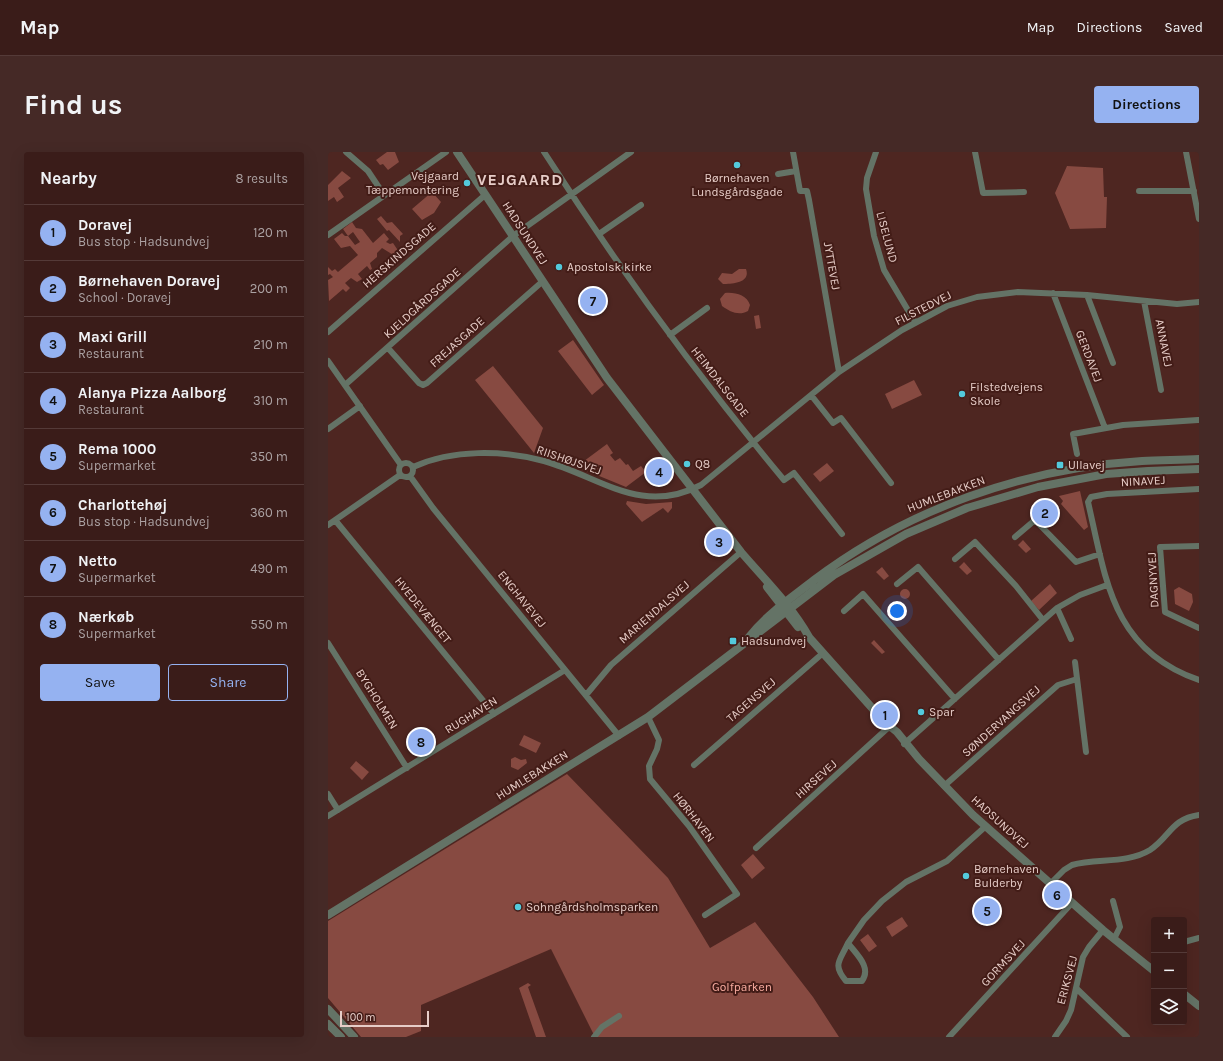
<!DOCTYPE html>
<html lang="en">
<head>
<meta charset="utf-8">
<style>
	body { margin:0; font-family:Karla,sans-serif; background:#452926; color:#f1f3f6 }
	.controls { position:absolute; right:12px; bottom:12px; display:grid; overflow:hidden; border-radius:4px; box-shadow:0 4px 16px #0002 }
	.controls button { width:36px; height:36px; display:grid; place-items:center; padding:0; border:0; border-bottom:1px solid #543a38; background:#3a1c19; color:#f1f3f6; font:20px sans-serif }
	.scale { position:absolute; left:12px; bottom:10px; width:89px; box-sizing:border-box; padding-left:4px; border:2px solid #e7cdc8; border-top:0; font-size:11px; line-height:14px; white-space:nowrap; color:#e7cdc8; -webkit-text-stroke:3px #431c17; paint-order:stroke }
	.you { position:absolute; left:569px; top:459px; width:14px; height:14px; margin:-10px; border:3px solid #fff; border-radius:50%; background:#1a73e8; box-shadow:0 0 0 6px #1a73e833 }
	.badge { display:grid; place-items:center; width:26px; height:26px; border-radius:50%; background:#95b2f1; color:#111; font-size:13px; font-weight:700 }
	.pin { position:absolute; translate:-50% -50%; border:2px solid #fff; box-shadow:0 1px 4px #0006 }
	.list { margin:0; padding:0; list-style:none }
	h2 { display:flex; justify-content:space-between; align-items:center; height:52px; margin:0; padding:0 16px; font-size:17px }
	h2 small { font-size:13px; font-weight:400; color:#aba1a2 }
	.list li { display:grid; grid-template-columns:26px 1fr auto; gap:12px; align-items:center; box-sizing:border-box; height:56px; padding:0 16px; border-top:1px solid #543a38 }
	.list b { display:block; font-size:15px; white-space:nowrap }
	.list p { margin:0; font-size:13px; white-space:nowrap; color:#aba1a2 }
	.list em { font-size:13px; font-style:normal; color:#aba1a2 }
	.actions { display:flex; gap:8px; padding:12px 16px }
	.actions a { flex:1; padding:9px 0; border:1px solid #95b2f1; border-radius:4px; text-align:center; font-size:14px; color:#95b2f1 }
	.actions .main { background:#95b2f1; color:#111 }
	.icon { flex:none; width:22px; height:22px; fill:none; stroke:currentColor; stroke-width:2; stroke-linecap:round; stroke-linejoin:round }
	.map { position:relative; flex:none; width:871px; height:885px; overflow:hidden; border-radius:4px }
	header { display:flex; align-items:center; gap:24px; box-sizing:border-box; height:56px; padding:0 20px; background:#3a1c19; border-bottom:1px solid #543a38 }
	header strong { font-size:19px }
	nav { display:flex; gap:22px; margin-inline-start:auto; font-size:14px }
	.intro { display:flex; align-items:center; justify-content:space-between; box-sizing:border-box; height:96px; padding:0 24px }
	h1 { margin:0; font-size:28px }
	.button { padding:10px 18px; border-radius:4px; background:#95b2f1; color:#111; font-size:14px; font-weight:700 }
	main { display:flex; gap:24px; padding:0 24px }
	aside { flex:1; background:#3a1c19; border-radius:4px; box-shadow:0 4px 16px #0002 }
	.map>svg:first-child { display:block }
</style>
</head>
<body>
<header>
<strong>Map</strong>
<nav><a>Map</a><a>Directions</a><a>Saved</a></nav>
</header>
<div class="intro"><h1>Find us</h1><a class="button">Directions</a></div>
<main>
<aside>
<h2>Nearby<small>8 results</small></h2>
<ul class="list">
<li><span class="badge">1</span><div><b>Doravej</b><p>Bus stop · Hadsundvej</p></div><em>120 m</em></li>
<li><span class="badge">2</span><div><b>Børnehaven Doravej</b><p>School · Doravej</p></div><em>200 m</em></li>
<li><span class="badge">3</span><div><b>Maxi Grill</b><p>Restaurant</p></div><em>210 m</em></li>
<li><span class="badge">4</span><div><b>Alanya Pizza Aalborg</b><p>Restaurant</p></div><em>310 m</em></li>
<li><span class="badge">5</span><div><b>Rema 1000</b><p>Supermarket</p></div><em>350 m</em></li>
<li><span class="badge">6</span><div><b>Charlottehøj</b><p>Bus stop · Hadsundvej</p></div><em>360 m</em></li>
<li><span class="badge">7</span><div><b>Netto</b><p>Supermarket</p></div><em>490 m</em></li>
<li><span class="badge">8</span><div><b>Nærkøb</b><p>Supermarket</p></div><em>550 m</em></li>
</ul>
<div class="actions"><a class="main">Save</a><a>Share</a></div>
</aside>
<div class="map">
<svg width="871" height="885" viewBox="0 0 871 885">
	<rect width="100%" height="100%" fill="#4e2621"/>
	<path fill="#874a41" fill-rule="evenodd" d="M59,0H67L71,10L60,18L55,12L52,13L48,8Z
		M739,14L775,16L776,45H779L778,76L742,77L727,41Z
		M14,19L23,26L10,36L16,45L9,50L6,45L0,49V33Z
		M104,40L113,50L106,61L94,68L84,57Z
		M53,64L59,71L64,70L75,82L72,84V90L61,78L59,79L49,67Z
		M24,70L28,76L34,77L45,91L56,81L61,87L58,90L62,92L65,91L71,100L67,104L54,96L49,101V105L42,111L44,117L42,118L39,114L30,122L34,127L29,130L23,126L17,131L22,136L18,140L15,137L1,149L0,128L5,125L2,122L0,123V115L4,119L7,117L10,120L30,103L22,94L13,96L6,87L14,81L17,84H20L15,77ZM25,80L32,90L27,93L20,84Z
		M411,117H418C423,131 404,132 395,132L390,127L394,121L404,122Z
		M397,141C407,140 419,143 422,153L420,159C411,164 402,160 394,154L392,147Z
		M431,163L433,176L428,177L426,164Z
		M245,188L276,233L264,243L230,199Z
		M165,214L215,276L206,301L147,228Z
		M586,228L594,243L564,257L557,242Z
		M279,292L285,301L282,303L287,309L292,306L298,313L300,312L305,319L313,314L318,320L298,335L242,312L245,306L252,312Z
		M499,311L506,319L492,330L485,322Z
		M752,339L760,375L756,378L733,352L735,349L731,344Z
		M299,349L318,352L344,350V356L340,361L335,356L314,370L298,352Z
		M695,388L703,397L698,401L690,393Z
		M636,410L644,419L639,423L631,415Z
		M554,415L561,424L556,428L548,420Z
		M722,432L729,441L711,458L703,449Z
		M851,435L864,442L865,450L861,459L847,452L846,438Z
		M572 442a5 5 0 1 1 10 0a5 5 0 1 1-10 0Z
		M546,488L557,500L554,502L543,491Z
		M196,583L213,591L208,601L191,593Z
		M187,605L193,608L198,607L199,611L190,618L183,615V607Z
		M28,609L41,620L34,628L22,616Z
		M239,622L340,726L382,796L427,770L485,845L511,885H267L223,797L93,853V879L78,885H33L0,846V769Z
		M425,702L437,716L424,727L413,713Z
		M574,765L580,774L564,785L558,775Z
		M540,782L549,794L541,800L532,788Z
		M200,831L203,833L200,835L218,885H208L191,836Z"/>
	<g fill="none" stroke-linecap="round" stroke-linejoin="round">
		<path stroke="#647366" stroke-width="6" d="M18,0L40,19L56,43
			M216,0C289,114 369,223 456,328L466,321L514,382
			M465,0L472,39H479L481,48L511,220
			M548,0L539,26L538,37L546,84L556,118L587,170
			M647,0L655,41L696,40
			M858,0L871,67
			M450,22L468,19
			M811,39H866
			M271,82L313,53
			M0,83L118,0
			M725,141L777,276
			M759,143L785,211
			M816,149L833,238
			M0,180L157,43
			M342,183L379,156
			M60,196L91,231L95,233L99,231L215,129
			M0,209L73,313
			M17,233L185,84L303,0
			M483,243L505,271L513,266L563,331
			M0,277L32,254
			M749,302L745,282L795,273L870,268
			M71 318a7 7 0 1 1 14 0a7 7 0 1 1-14 0Z
			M85,315C125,297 175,298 216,309C273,325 313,364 373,333L511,220L574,178L619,154L649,145L690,140L759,143L849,152L871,150
			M82,324L105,356L291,584
			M871,337L779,342L763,345L760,350C778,428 784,498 871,528
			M7,368L166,562
			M0,373L72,323
			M687,385L707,368L748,410L772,402
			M871,394L832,395L837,460L871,476
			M627,407L647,390L688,434L715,468
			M569,432L590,415L671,508
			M729,456L743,487
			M516,459L535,442L627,547
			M0,491L79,616
			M747,510L758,600
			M258,543L283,513L413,400
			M320,565L331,588L329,597L321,614L322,627L361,674L409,742L377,763
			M576,592L729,456L752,443L779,433
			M366,613L495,501
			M616,634L730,533L749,527
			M0,642L10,658
			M0,664L237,518
			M428,696L562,574
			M722,732L736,718L744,713C769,706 799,712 822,698C842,685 843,667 871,663
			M785,749L792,775L786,787
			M856,790L871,786
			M520,791L536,768L554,749L578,730L619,709L658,674
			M520,791C528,802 544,815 534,829H518C504,812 512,809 520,791Z
			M748,836L799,885
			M266,885L274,875L291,864
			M621,885L744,751
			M727,885L738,869L743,858L755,805L761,795L775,778"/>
		<path stroke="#647366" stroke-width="8" d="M129,0L279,226L413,400C437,428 463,453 481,485
			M439,435L470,475
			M479,483L561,575
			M421,485C439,462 463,446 486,428C580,357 696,316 814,309C833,308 852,308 871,307
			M559,572L569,580L591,607L645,663L775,778L826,819
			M0,763L320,565L506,423L578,382L639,356L710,335L778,322L820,319L871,317
			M856,842L871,854
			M0,857L26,885
			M0,872L13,885"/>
	</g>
	<g fill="#53cadc" stroke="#431c17" stroke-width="1.5">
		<circle cx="409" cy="13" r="4"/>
		<circle cx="139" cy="31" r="4"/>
		<circle cx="231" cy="115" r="4"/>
		<circle cx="634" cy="242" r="4"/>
		<circle cx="359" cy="312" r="4"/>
		<rect x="728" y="309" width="8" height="8" rx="2"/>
		<rect x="401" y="485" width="8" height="8" rx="2"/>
		<circle cx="593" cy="560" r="4"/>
		<circle cx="638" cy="724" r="4"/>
		<circle cx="190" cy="755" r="4"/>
	</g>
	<g text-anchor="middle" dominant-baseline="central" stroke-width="4" stroke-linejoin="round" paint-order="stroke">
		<g font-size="12" fill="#e7cdc8" stroke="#431c17" text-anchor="start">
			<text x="131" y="24" text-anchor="end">Vejgaard<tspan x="131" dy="14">Tæppemontering</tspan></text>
			<text x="409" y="26" text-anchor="middle">Børnehaven<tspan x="409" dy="14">Lundsgårdsgade</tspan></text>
			<text x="239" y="115">Apostolsk kirke</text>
			<text x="642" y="235">Filstedvejens<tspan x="642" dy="14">Skole</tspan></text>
			<text x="367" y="312">Q8</text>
			<text x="740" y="313">Ullavej</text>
			<text x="413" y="489">Hadsundvej</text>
			<text x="601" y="560">Spar</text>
			<text x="646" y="717">Børnehaven<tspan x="646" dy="14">Bulderby</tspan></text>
			<text x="198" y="755">Sohngårdsholmsparken</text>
		</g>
		<g font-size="12" fill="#e7cdc8" stroke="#431c17">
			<text transform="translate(197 81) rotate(57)">HADSUNDVEJ</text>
			<text transform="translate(559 85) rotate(75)">LISELUND</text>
			<text transform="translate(71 103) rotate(-41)">HERSKINDSGADE</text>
			<text transform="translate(504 114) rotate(80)">JYTTEVEJ</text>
			<text transform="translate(94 151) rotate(-42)">KJELDGÅRDSGADE</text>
			<text transform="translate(595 156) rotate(-27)">FILSTEDVEJ</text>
			<text transform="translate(129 190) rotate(-42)">FREJASGADE</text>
			<text transform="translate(836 191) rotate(79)">ANNAVEJ</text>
			<text transform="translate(761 204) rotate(69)">GERDAVEJ</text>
			<text transform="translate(392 230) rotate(52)">HEIMDALSGADE</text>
			<text transform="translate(241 308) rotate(19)">RIISHØJSVEJ</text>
			<text transform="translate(815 329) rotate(-3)">NINAVEJ</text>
			<text transform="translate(618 342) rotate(-21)">HUMLEBAKKEN</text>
			<text transform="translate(825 428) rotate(-93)">DAGNYVEJ</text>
			<text transform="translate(194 447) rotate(51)">ENGHAVEVEJ</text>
			<text transform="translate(95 458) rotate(51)">HVEDEVÆNGET</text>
			<text transform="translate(326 460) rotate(-41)">MARIENDALSVEJ</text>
			<text transform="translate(49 547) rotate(58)">BYGHOLMEN</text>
			<text transform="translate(423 548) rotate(-41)">TAGENSVEJ</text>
			<text transform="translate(143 563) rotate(-32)">RUGHAVEN</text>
			<text transform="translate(673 569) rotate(-42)">SØNDERVANGSVEJ</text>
			<text transform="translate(204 623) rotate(-32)">HUMLEBAKKEN</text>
			<text transform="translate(488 627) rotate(-42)">HIRSEVEJ</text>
			<text transform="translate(366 665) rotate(52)">HØRHAVEN</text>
			<text transform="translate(672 670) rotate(42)">HADSUNDVEJ</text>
			<text transform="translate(675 811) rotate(-47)">GORMSVEJ</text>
			<text transform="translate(739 828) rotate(-75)">ERIKSVEJ</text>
		</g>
		<g font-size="12" fill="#fbaea2" stroke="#431c17">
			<text x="414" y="835">Golfparken</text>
		</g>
		<g font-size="16" font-weight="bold" letter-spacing="1" fill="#e7cdc8" stroke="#431c17">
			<text x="192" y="27">VEJGAARD</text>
		</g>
	</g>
</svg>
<div class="controls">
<button>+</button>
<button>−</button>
<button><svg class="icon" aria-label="layers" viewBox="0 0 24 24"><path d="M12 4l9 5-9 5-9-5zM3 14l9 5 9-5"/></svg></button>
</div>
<div class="scale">100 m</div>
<div class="you"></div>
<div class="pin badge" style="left:557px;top:563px">1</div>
<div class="pin badge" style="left:717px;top:361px">2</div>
<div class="pin badge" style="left:391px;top:390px">3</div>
<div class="pin badge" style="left:331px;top:320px">4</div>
<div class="pin badge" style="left:659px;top:759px">5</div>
<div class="pin badge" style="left:729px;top:743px">6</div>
<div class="pin badge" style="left:265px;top:149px">7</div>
<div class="pin badge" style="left:93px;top:590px">8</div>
</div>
</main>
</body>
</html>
